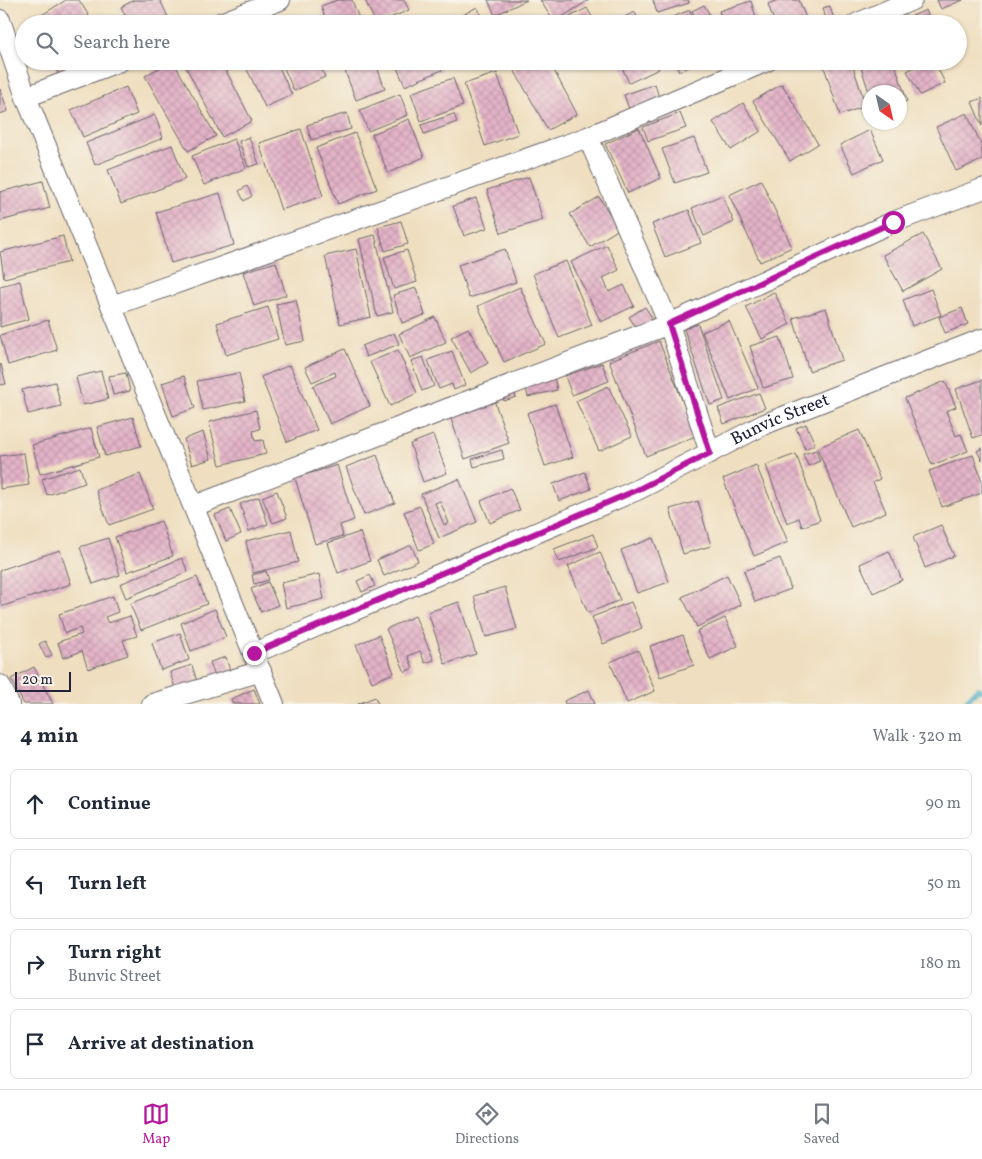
<!DOCTYPE html>
<html lang="en">
<head>
<meta charset="utf-8">
<style>
	body { margin:0; font-family:Vollkorn,serif; background:#f6f6f7; color:#1f2937 }
	.compass { position:absolute; left:862px; top:85px; width:45px; height:45px; border-radius:50%; background:#fff; box-shadow:0 1px 4px #0004; rotate:146deg }
	.scale { position:absolute; left:15px; bottom:12px; width:56px; box-sizing:border-box; padding-left:5px; border:2px solid #22223b; border-top:0; font-size:14px; line-height:18px; white-space:nowrap; color:#22223b; -webkit-text-stroke:4px #f7f3e8; paint-order:stroke }
	.stop { position:absolute; width:15px; height:15px; margin:-11px; border:4px solid #b5179e; border-radius:50%; background:#fff }
	.stop.end { background:#b5179e; border-color:#fff; box-shadow:0 1px 5px #0008 }
	.list { margin:0; padding:0; list-style:none }
	h2 { display:flex; justify-content:space-between; align-items:center; height:65px; margin:0; padding:0 20px; font-size:21px }
	h2 small { font-size:16px; font-weight:400; color:#747a83 }
	.list li { display:grid; grid-template-columns:32px 1fr auto; gap:15px; align-items:center; box-sizing:border-box; height:70px; margin:0 10px 10px; padding:0 10px; border:1px solid #e0e1e3; border-radius:8px }
	.list b { display:block; font-size:19px; white-space:nowrap }
	.list p { margin:0; font-size:16px; white-space:nowrap; color:#747a83 }
	.list em { font-size:16px; font-style:normal; color:#747a83 }
	.icon { flex:none; width:28px; height:28px; fill:none; stroke:currentColor; stroke-width:2; stroke-linecap:round; stroke-linejoin:round }
	.map { position:relative; flex:none; width:982px; height:704px; overflow:hidden }
	.search { position:absolute; background:#fff; box-shadow:0 1px 4px #0004; left:15px; right:15px; top:15px; height:55px; display:flex; align-items:center; gap:12px; box-sizing:border-box; padding:0 18px; border-radius:28px; color:#747a83; font-size:19px }
	.sheet { height:385px; background:#fff }
	nav { display:flex; justify-content:space-around; align-items:center; box-sizing:border-box; height:70px; border-top:1px solid #e0e1e3; background:#fff; font-size:14px; color:#747a83 }
	nav a { display:grid; justify-items:center; gap:2px }
	nav .on { color:#b5179e }
	.map>svg:first-child { display:block }
</style>
</head>
<body>
<div class="map">
<svg width="982" height="704" viewBox="0 0 982 704">
	<defs>
		<pattern id="building-cross-hatch" width="8" height="8" patternUnits="userSpaceOnUse" patternTransform="scale(1.25)"><rect width="8" height="8" fill="#e3b3c7"/><path d="M0 0l8 8M0 8l8-8" fill="none" stroke="#c29aac"/></pattern>
	</defs>
	<rect width="100%" height="100%" fill="#f7f3e8"/>
	<filter id="ink" filterUnits="userSpaceOnUse"><feTurbulence type="fractalNoise" baseFrequency=".02" numOctaves="2"/><feDisplacementMap in="SourceGraphic" scale="10" xChannelSelector="R" yChannelSelector="G"/><feConvolveMatrix kernelMatrix="1 2 1 2 8 2 1 2 1" color-interpolation-filters="sRGB"/></filter>
	<filter id="wash" filterUnits="userSpaceOnUse"><feTurbulence type="fractalNoise" baseFrequency=".0096" numOctaves="4" result="noise"/><feDisplacementMap in="SourceGraphic" scale="20" xChannelSelector="R" yChannelSelector="G"/><feGaussianBlur stdDeviation="1.12" result="paint"/><feColorMatrix in="noise" values="0 0 0 0 0 0 0 0 0 0 0 0 0 0 0 0 0 1.4 0 .05"/><feComposite in="paint" operator="in"/></filter>
	<g filter="url(#wash)">
		<rect width="100%" height="100%" fill="#efdfc0"/>
		<g fill="none" stroke-linecap="round" stroke-linejoin="round">
			<path stroke="#42a9c2" stroke-width="5.5" d="M964,704L977,689L982,690"/>
		</g>
		<g id="blocks">
			<path fill="url(#building-cross-hatch)" fill-rule="evenodd" d="M66,0H79L89,16L76,24H34L32,21Z
				M134,0H160L170,21L166,24H129L121,7Z
				M337,0H352L361,24H327L321,6Z
				M365,0H404L409,10L376,24Z
				M488,0H527L495,15Z
				M540,0H589L554,22Z
				M653,0H688L689,3L657,13Z
				M778,0H799L807,21L800,24H775L768,4Z
				M937,0H963L941,9Z
				M751,1L758,24H723L719,11Z
				M704,5L715,24H699L692,11Z
				M830,6L835,24H827L823,8Z
				M477,7L486,24H447Z
				M587,8L592,17L578,24H570L568,18Z
				M690,10L695,24H661L660,22Z
				M926,10L932,24H893Z
				M635,12L640,24H609Z
				M297,15L301,24H277Z
				M52,61H83L59,75Z
				M171,61H173L216,136L188,151L145,76Z
				M180,61H191L183,66Z
				M198,61H221L252,121L222,137L186,67Z
				M243,61H276L292,95L265,107Z
				M281,61H318L325,77L294,91Z
				M341,61H375L385,89L356,100Z
				M394,61H439L442,70L405,86Z
				M509,61H549L577,114L548,130Z
				M619,61H655L659,69L629,83Z
				M675,61H705L679,71Z
				M822,61H851L866,106L840,115Z
				M859,61H894L907,101L900,103V92H869Z
				M927,61H934L945,83L920,95L907,71Z
				M497,73L518,134L485,146L464,84Z
				M453,78L463,106L421,121L411,93Z
				M655,84L659,98L629,109L624,95Z
				M782,84L818,144L790,161L753,101Z
				M126,87L137,114L83,137L71,110Z
				M0,89L8,111L0,114Z
				M400,94L408,115L368,131L360,110Z
				M982,98V126L972,102Z
				M743,103L761,131L731,150L713,122Z
				M347,113L351,129L311,140L307,125Z
				M680,113L686,128L648,141L643,127Z
				M967,113L982,147V160L956,171L936,127Z
				M454,114L457,122L424,134L421,125Z
				M155,115L163,138L95,165L86,143Z
				M409,119L424,157L388,173L372,134Z
				M639,128L661,178L628,193L605,144Z
				M301,129L323,196L281,210L259,143Z
				M870,130L883,159L854,173L840,145Z
				M355,133L377,189L338,204L316,148Z
				M249,137L259,164L248,167L239,141Z
				M694,138L707,172L675,183L662,149Z
				M234,139L246,168L204,185L192,156Z
				M172,145L185,179L121,204L108,170Z
				M529,177L543,220L501,233L487,190Z
				M761,180L792,247L760,262L729,195Z
				M43,181L50,208L0,221V192Z
				M247,186L252,196L244,201L239,191Z
				M220,193L234,245L171,263L156,212Z
				M722,195L734,222L704,236L692,208Z
				M599,197L619,229L590,247L570,214Z
				M476,198L487,228L464,236L453,206Z
				M689,210L701,243L665,257L652,224Z
				M401,221L408,244L385,251L378,227Z
				M923,234L942,269L903,291L883,255Z
				M375,235L393,312L377,316L359,239Z
				M63,236L69,262L4,278L0,252Z
				M607,245L619,270L603,278L609,292L624,285L634,306L601,322L571,262Z
				M356,249L371,317L340,324L325,256Z
				M505,249L516,282L469,298L458,265Z
				M407,250L417,282L394,289L384,257Z
				M566,261L592,325L559,338L533,274Z
				M276,262L286,295L254,306L243,272Z
				M20,281L29,319L0,327V286Z
				M520,287L546,344L504,362L478,306Z
				M416,288L425,315L402,323L393,295Z
				M931,289L941,315L912,326L903,300Z
				M774,292L790,324L762,339L746,307Z
				M296,300L305,341L285,345L276,304Z
				M268,307L278,339L226,355L217,323Z
				M645,307L653,319L637,329L629,317Z
				M826,308L842,360L809,371L793,318Z
				M962,308L968,324L945,333L939,317Z
				M435,317L446,342L410,358L399,334Z
				M48,320L57,350L8,365L0,335Z
				M729,321L758,388L730,400L702,332Z
				M698,324L724,400L710,405L684,329Z
				M468,328L488,363L471,373L451,337Z
				M394,333L399,344L366,357L362,346Z
				M780,337L793,379L763,388L750,346Z
				M659,341L696,436L646,456L609,361Z
				M345,349L370,406L330,424L313,386L336,376L335,372L312,382L305,367Z
				M398,350L417,393L390,406L370,362Z
				M452,351L465,385L454,390L452,384L439,389L428,360Z
				M423,357L434,386L422,391L411,361Z
				M602,363L609,381L572,395L565,376Z
				M1,364L6,384L0,385V365Z
				M290,365L317,430L287,442L261,377Z
				M101,371L108,399L83,405L76,377Z
				M126,373L130,391L113,395L109,376Z
				M239,373L245,401L203,410L197,381Z
				M184,376L195,408L173,416L162,383Z
				M554,377L557,390L528,397L525,384Z
				M982,380V435L973,438L956,389Z
				M945,381L956,407L946,411L956,436L961,434L968,451L932,465L905,398Z
				M55,382L61,406L28,414L22,390Z
				M608,386L632,436L599,451L576,401Z
				M513,388L516,397L504,401L501,392Z
				M759,393L765,408L724,424L718,408Z
				M494,400L509,443L465,459L450,416Z
				M555,404L573,457L545,466L527,413Z
				M256,410L260,429L253,431L255,441L263,440L266,454L220,465L209,422Z
				M133,417L141,446L105,456L97,427Z
				M806,424L815,444L805,449L796,428Z
				M91,428L99,457L40,474L32,445Z
				M859,430L880,479L873,482L886,512L851,527L817,448Z
				M203,432L211,459L192,465L184,439Z
				M433,435L447,473L423,482L410,444Z
				M982,448V460L977,451Z
				M502,450L504,459L474,467L472,459Z
				M816,450L820,461L808,466L803,454Z
				M24,453L29,485L0,489V456Z
				M796,454L820,520L802,527L799,518L787,523L766,465Z
				M377,455L395,503L364,515L346,467Z
				M973,455L982,481V493L942,507L929,471Z
				M337,465L354,520L340,525L343,536L315,544L295,478Z
				M756,465L788,542L754,556L723,479Z
				M80,467L85,483L47,495L42,479Z
				M585,472L591,489L559,501L553,484Z
				M140,474L153,509L109,525L96,490Z
				M459,479L477,522L439,538L421,494ZM440,501L449,523L444,525L435,503Z
				M510,488L520,510L490,523L481,501Z
				M277,491L287,518L273,523L262,497Z
				M259,497L268,524L249,531L240,504Z
				M698,501L711,546L683,554L670,509Z
				M420,506L434,544L419,550L404,512Z
				M230,509L241,534L226,541L215,515Z
				M161,521L173,556L127,572L115,537Z
				M941,525L954,556L925,568L913,537Z
				M291,530L298,562L253,573L246,541Z
				M360,532L370,561L338,573L328,543Z
				M593,534L598,547L559,562L554,549Z
				M108,538L120,575L93,584L80,547Z
				M653,538L669,582L637,593L621,550Z
				M411,545L418,561L384,576L377,560Z
				M60,550L71,584L0,607V570Z
				M889,551L902,580L873,593L860,564Z
				M600,552L620,600L588,613L568,566Z
				M182,558L188,572L126,598L120,584Z
				M780,558L791,589L755,602L744,571Z
				M266,571L269,580L254,584L252,575Z
				M319,574L324,599L286,608L281,583Z
				M370,575L375,586L362,592L357,581Z
				M727,575L741,605L697,627L682,597Z
				M197,577L207,604L141,630L130,604Z
				M268,582L278,605L261,612L251,589Z
				M505,587L517,629L486,637L474,596Z
				M113,596L118,612L105,617L108,623L130,616L137,636L123,640L128,655L88,669L82,651L63,658L58,642L82,634L80,628L65,633L59,614Z
				M459,602L476,654L445,664L428,612Z
				M631,602L642,628L603,644L592,617Z
				M215,609L226,637L191,651L181,623Z
				M415,616L434,660L425,663L420,651L408,656L413,668L405,672L386,629Z
				M725,618L738,646L710,659L697,631Z
				M180,633L189,660L161,670L152,643Z
				M379,635L394,673L372,682L356,645Z
				M683,635L694,665L660,677L650,646Z
				M45,641L52,655L46,658L39,644Z
				M638,650L655,691L627,703L610,662Z
				M226,657L230,671L215,676L210,662Z
				M192,665L197,682L175,689L170,672Z
				M34,667L53,704H24L11,679Z
				M254,689L260,704H233L231,699Z
				M589,690L595,704H565L564,701Z
				M375,697L378,704H358Z"/>
		</g>
	</g>
	<g filter="url(#ink)">
		<use href="#blocks" fill-opacity="0" stroke="#6a646a" stroke-width="1"/>
		<g fill="none" stroke-linecap="round" stroke-linejoin="round">
			<defs>
				<g id="street">
					<path d="M0,20L26,97L274,704"/>
					<path d="M218,24L280,0"/>
					<path d="M856,24L912,0"/>
					<path d="M26,97L120,61"/>
					<path d="M588,137L669,324L710,453"/>
					<path d="M112,306L588,137L767,61"/>
					<path d="M194,506L669,324L893,222L982,189"/>
					<path id="s1" d="M254,653L637,490L765,424L982,339"/>
					<path d="M0,685L9,704"/>
					<path d="M152,704L261,671"/>
				</g>
			</defs>
			<use href="#street" stroke="#6a646a" stroke-width="22"/>
			<use href="#street" stroke="#fff" stroke-width="20"/>
		</g>
	</g>
	<g fill="none" stroke-linecap="round" stroke-linejoin="round" filter="url(#ink)">
		<path stroke="#b5179e" stroke-width="6" d="M254,653L637,490L710,453L669,324L893,222"/>
	</g>
	<g text-anchor="middle" dominant-baseline="central" stroke-width="4" stroke-linejoin="round" paint-order="stroke">
		<g font-size="18" fill="#22223b" stroke="#f7f3e8">
			<text stroke="none"><textPath href="#s1" startOffset="576">Bunvic Street</textPath></text>
		</g>
	</g>
</svg>
<svg class="compass" viewBox="-18 -18 36 36"><path d="M0-13l5 13h-10z" fill="#e53935"/><path d="M0 13l5-13h-10z" fill="#747a83"/></svg>
<div class="scale">20 m</div>
<div class="stop" style="left:893px;top:222px"></div>
<div class="stop end" style="left:254px;top:653px"></div>
<div class="search"><svg class="icon" aria-label="search" viewBox="0 0 24 24"><circle cx="10" cy="10" r="6"/><path d="M15 15l6 6"/></svg>Search here</div>
</div>
<section class="sheet">
<h2>4 min<small>Walk · 320 m</small></h2>
<ul class="list">
<li><svg class="icon" aria-label="ahead" viewBox="0 0 24 24"><path d="M12 20V5M6 11l6-6 6 6"/></svg><div><b>Continue</b></div><em>90 m</em></li>
<li><svg class="icon" aria-label="left" viewBox="0 0 24 24"><path d="M17 20v-9H6M10 6l-5 5 5 5"/></svg><div><b>Turn left</b></div><em>50 m</em></li>
<li><svg class="icon" aria-label="right" viewBox="0 0 24 24"><path d="M7 20v-9h11M14 6l5 5-5 5"/></svg><div><b>Turn right</b><p>Bunvic Street</p></div><em>180 m</em></li>
<li><svg class="icon" aria-label="arrive" viewBox="0 0 24 24"><path d="M6 21V4h12l-3 4 3 4H6"/></svg><div><b>Arrive at destination</b></div></li>
</ul>
</section>
<nav>
<a class="on"><svg class="icon" aria-label="map" viewBox="0 0 24 24"><path d="M3 6l6-2 6 2 6-2v14l-6 2-6-2-6 2zM9 4v14M15 6v14"/></svg>Map</a>
<a><svg class="icon" aria-label="directions" viewBox="0 0 24 24"><path d="M12 3l9 9-9 9-9-9zM9 14v-3h6M13 9l2 2-2 2"/></svg>Directions</a>
<a><svg class="icon" aria-label="saved" viewBox="0 0 24 24"><path d="M7 4h10v16l-5-4-5 4z"/></svg>Saved</a>
</nav>
</body>
</html>
